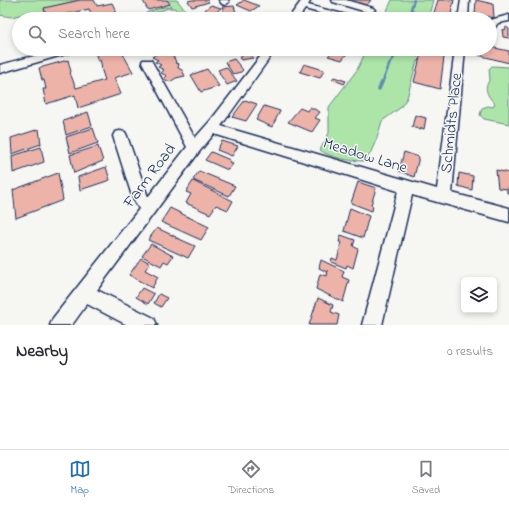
<!DOCTYPE html>
<html lang="en">
<head>
<meta charset="utf-8">
<style>
	body { margin:0; font-family:"Indie Flower",sans-serif; background:#f2f2f3; color:#2b2b33 }
	.controls { position:absolute; right:12px; bottom:12px; display:grid; overflow:hidden; border-radius:6px; box-shadow:0 2px 6px #0003 }
	.controls button { width:36px; height:36px; display:grid; place-items:center; padding:0; border:0; border-bottom:1px solid #e1e1e2; background:#fff; color:#2b2b33; font:20px sans-serif }
	.list { margin:0; padding:0; list-style:none }
	h2 { display:flex; justify-content:space-between; align-items:center; height:52px; margin:0; padding:0 16px; font-size:17px }
	h2 small { font-size:13px; font-weight:400; color:#7c7c81 }
	.icon { flex:none; width:22px; height:22px; fill:none; stroke:currentColor; stroke-width:2; stroke-linecap:round; stroke-linejoin:round }
	.map { position:relative; flex:none; width:509px; height:325px; overflow:hidden }
	.search { position:absolute; background:#fff; box-shadow:0 2px 6px #0003; left:12px; right:12px; top:12px; height:44px; display:flex; align-items:center; gap:10px; box-sizing:border-box; padding:0 14px; border-radius:22px; color:#7c7c81; font-size:15px }
	.sheet { height:124px; background:#fff }
	nav { display:flex; justify-content:space-around; align-items:center; box-sizing:border-box; height:56px; border-top:1px solid #e1e1e2; background:#fff; font-size:11px; color:#7c7c81 }
	nav a { display:grid; justify-items:center; gap:2px }
	nav .on { color:#1f6fb2 }
	.map>svg:first-child { display:block }
</style>
</head>
<body>
<div class="map">
<svg width="509" height="325" viewBox="0 0 509 325">
	<rect width="100%" height="100%" fill="#f6f6f2"/>
	<filter id="ink" filterUnits="userSpaceOnUse"><feTurbulence type="fractalNoise" baseFrequency=".025" numOctaves="2"/><feDisplacementMap in="SourceGraphic" scale="8" xChannelSelector="R" yChannelSelector="G"/><feConvolveMatrix kernelMatrix="1 2 1 2 8 2 1 2 1" color-interpolation-filters="sRGB"/></filter>
	<g filter="url(#ink)">
		<path fill="#ade5a9" stroke="#648a84" d="M0,0H80L44,9L47,18L45,19H30L29,13L11,17L0,15Z
			M167,0H177L192,19H186L174,8H168L148,16L146,13L163,7H171Z
			M392,0H433L428,19H383Z
			M367,49H420L407,98L400,108L382,121L377,138L370,154L364,161C349,161 331,158 320,150L329,133V107L357,70Z
			M492,66L509,67V124L484,119L480,115L482,108L488,106L493,107L495,104C487,95 483,89 490,79L489,69Z"/>
		<g fill="none" stroke-linecap="round" stroke-linejoin="round">
			<path stroke="#5e8eb3" stroke-width="2.5" d="M406,19L414,12L411,9L414,0
				M382,83L390,63L400,49"/>
			<path stroke="#5e8eb3" stroke-width="3.5" d="M379,89L382,82"/>
		</g>
		<path fill="#edb3a9" stroke="#1b2f5e" d="M80,0H94L97,6L112,3L116,11L114,12L120,19H96L94,17H93L89,9L67,14L56,17V19H45L47,18L44,8Z
			M144,0H167L170,4L148,10L143,1Z
			M192,0H207L209,2L192,7L188,1Z
			M244,0L259,6L251,11L237,5Z
			M345,0H371L366,6Z
			M438,0H454L450,19H432Z
			M476,0L493,4L494,18L475,14Z
			M211,5L221,8L209,19L196,17Z
			M234,6L237,16L225,17L222,7Z
			M506,27L509,29V38L503,37L502,29L505,30Z
			M490,47L509,51V63L478,55V49H490Z
			M94,49H123L124,53L123,54L133,72L114,78L121,94L78,108L75,95L46,104L43,89H46L44,80H42L39,68L68,60L71,72L70,73L76,88L105,80L101,68L102,67L100,60L98,61Z
			M163,49H168L171,52L176,62L175,63L179,64L178,68L182,70L185,76L176,78L170,82L164,79L167,76L161,73L164,70L158,67L161,65L155,62L158,60L152,57Z
			M238,49H246L253,58L241,60L239,58L242,57L236,50Z
			M422,49H445L440,89L414,82Z
			M334,50L346,55L342,60L328,56Z
			M234,59L243,70L241,72L233,74L225,62Z
			M304,64L324,70L320,78L300,72Z
			M226,67L237,81L227,85L219,73H220L218,70Z
			M207,69L219,86L201,92L191,75Z
			M334,77L346,81L344,84L332,79Z
			M245,100L257,104L246,121L232,117Z
			M264,106L280,111L272,127L256,120Z
			M310,107L320,112L315,118L320,120L312,132L288,122L300,108L307,111Z
			M88,112L92,126L66,135L63,121Z
			M415,115L426,118L424,129L421,128V130L412,127Z
			M93,128L98,143L70,153L66,137Z
			M39,129L41,144L12,154L11,138Z
			M222,141L238,146L232,156L217,150Z
			M98,146L103,161L74,173L70,155Z
			M41,147L44,162L13,173L12,156Z
			M211,152L230,160L229,162L233,164L228,170L205,160Z
			M404,152L419,157L414,177L399,171Z
			M106,167L110,180L80,190L78,177Z
			M496,170L509,173V193H507V189L498,188Z
			M199,171L235,186L229,196L193,180Z
			M58,173L63,200L16,218L13,190Z
			M459,173L473,176L472,190L458,186Z
			M193,181L233,201L228,210L216,205L210,214L186,203L191,194L186,192Z
			M358,182L376,188L371,205L373,206L372,211L351,203Z
			M170,208L209,227L201,240L161,222Z
			M350,208L369,216L363,238L344,231Z
			M157,228L176,237V239L177,238L195,246L188,258L148,240Z
			M341,235L355,240L353,246L358,249L353,268L347,265L346,268L331,262L332,258L337,260L342,242H339Z
			M151,244L173,256L168,263L164,261L161,266L142,256Z
			M141,258L150,263L145,270L158,277L152,288L129,275Z
			M321,260L344,271L342,277L349,280L343,302L316,289L320,274L327,276L328,270L327,272L319,268Z
			M142,288L154,294L148,304L136,297Z
			M159,294L167,298L161,307L154,303Z
			M318,298L333,305L331,312L339,315L337,325H309Z"/>
		<g fill="none" stroke-linecap="round" stroke-linejoin="round">
			<defs>
				<path id="minor" d="M219,0H228L229,2L225,5L222,4Z
					M302,0H311L308,5L354,17L356,19H340L305,9L298,19H288Z
					M332,0H346L373,8L375,10L370,13L333,2Z
					M461,0H469L468,19H458Z
					M509,15V21L498,23L493,30L490,31V20Z
					M60,49H77L76,51L0,73V65Z
					M266,49H276L221,126L437,189L455,49H465L452,193L509,208V222L412,195L382,325H362L398,191L214,134L199,152L97,290L154,318L157,325H127L87,304L72,325H50L53,318L139,209L132,196L113,136L115,132L120,131L125,132L127,136L148,197L187,147L142,62L143,60H151L195,138L211,120Z"/>
			</defs>
			<use href="#minor" stroke="#1b2f5e" stroke-width="3"/>
			<use href="#minor" fill="#f6f6f2" fill-rule="evenodd"/>
		</g>
	</g>
	<g text-anchor="middle" dominant-baseline="central" stroke-width="3" stroke-linejoin="round" paint-order="stroke">
		<g font-size="16" fill="#1b2f5e" stroke="#f6f6f2">
			<text transform="translate(452 123) rotate(-84)">Schmidts Place</text>
			<text transform="translate(365 156) rotate(17)">Meadow Lane</text>
			<text transform="translate(150 176) rotate(-53)">Farm Road</text>
		</g>
	</g>
</svg>
<div class="controls">
<button><svg class="icon" aria-label="layers" viewBox="0 0 24 24"><path d="M12 4l9 5-9 5-9-5zM3 14l9 5 9-5"/></svg></button>
</div>
<div class="search"><svg class="icon" aria-label="search" viewBox="0 0 24 24"><circle cx="10" cy="10" r="6"/><path d="M15 15l6 6"/></svg>Search here</div>
</div>
<section class="sheet">
<h2>Nearby<small>0 results</small></h2>
<ul class="list">
</ul>
</section>
<nav>
<a class="on"><svg class="icon" aria-label="map" viewBox="0 0 24 24"><path d="M3 6l6-2 6 2 6-2v14l-6 2-6-2-6 2zM9 4v14M15 6v14"/></svg>Map</a>
<a><svg class="icon" aria-label="directions" viewBox="0 0 24 24"><path d="M12 3l9 9-9 9-9-9zM9 14v-3h6M13 9l2 2-2 2"/></svg>Directions</a>
<a><svg class="icon" aria-label="saved" viewBox="0 0 24 24"><path d="M7 4h10v16l-5-4-5 4z"/></svg>Saved</a>
</nav>
</body>
</html>
